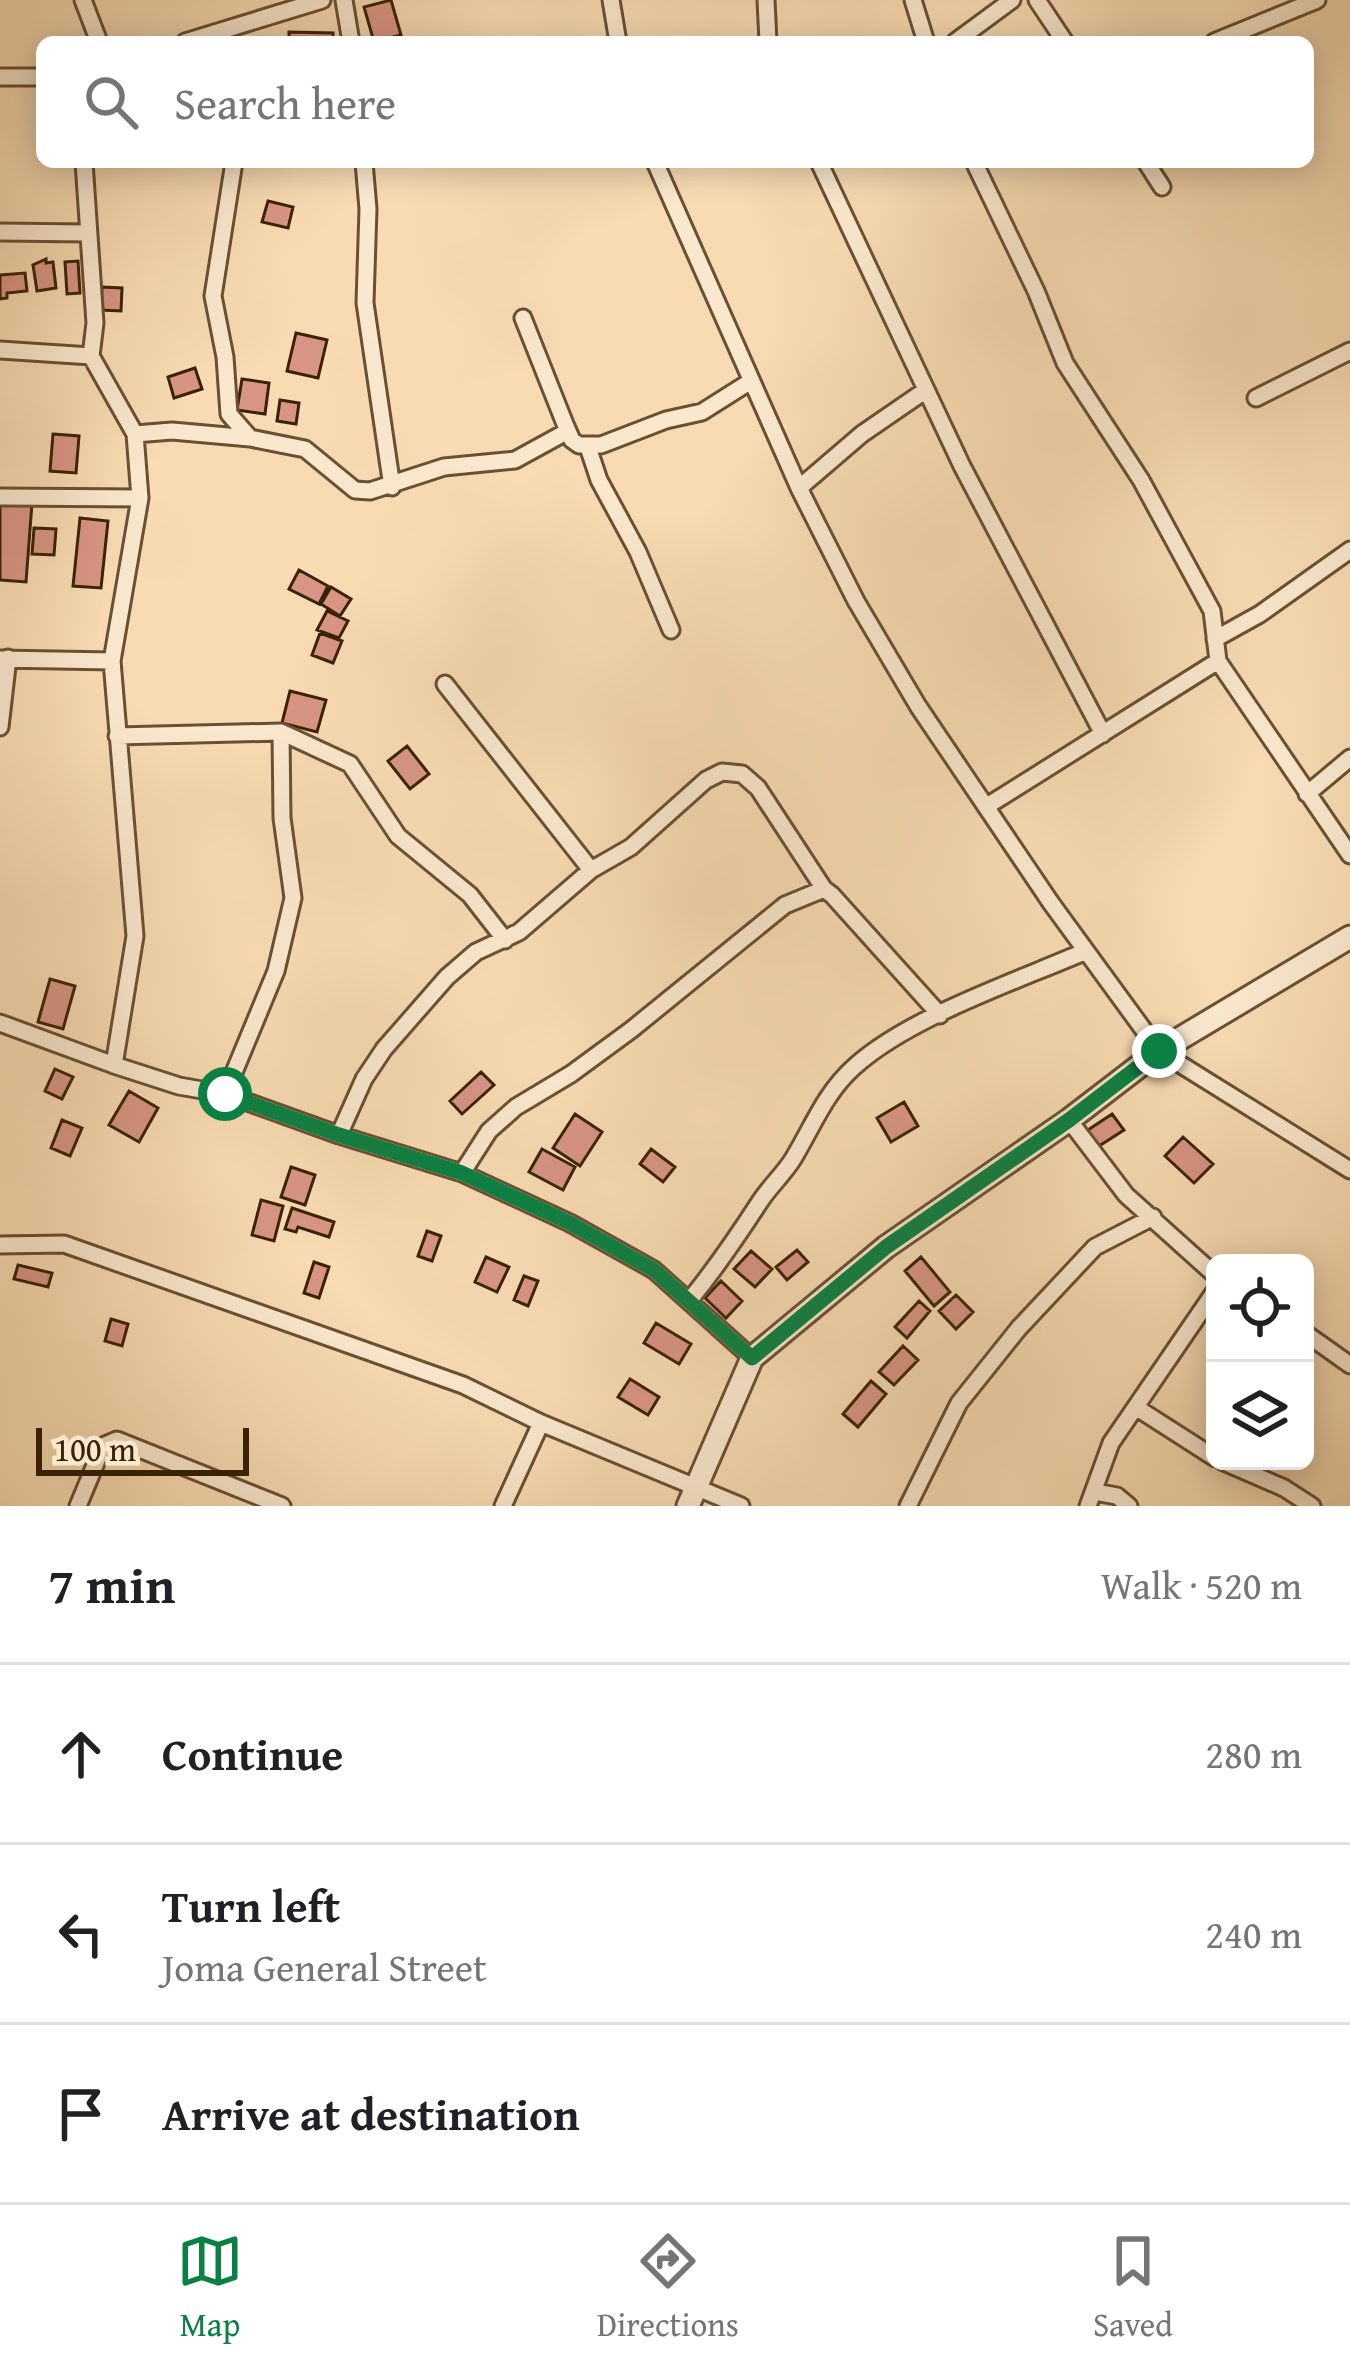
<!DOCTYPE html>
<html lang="en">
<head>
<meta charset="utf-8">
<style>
	body { margin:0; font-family:"Gentium Book Plus",serif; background:#f6f6f6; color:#202124 }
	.controls { position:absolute; right:36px; bottom:36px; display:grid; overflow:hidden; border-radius:18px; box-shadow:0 6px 30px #0003 }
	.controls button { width:108px; height:108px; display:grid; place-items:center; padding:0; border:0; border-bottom:3px solid #e0e0e0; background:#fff; color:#202124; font:60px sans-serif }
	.scale { position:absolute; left:36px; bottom:30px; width:213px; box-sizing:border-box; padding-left:12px; border:6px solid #3b2207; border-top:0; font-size:33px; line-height:42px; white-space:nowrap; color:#3b2207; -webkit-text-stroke:9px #fae8ce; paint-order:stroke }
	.stop { position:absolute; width:36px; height:36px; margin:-27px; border:9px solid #0b8043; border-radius:50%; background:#fff }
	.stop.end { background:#0b8043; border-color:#fff; box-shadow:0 3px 12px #0008 }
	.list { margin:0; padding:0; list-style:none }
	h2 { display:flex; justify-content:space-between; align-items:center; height:156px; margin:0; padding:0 48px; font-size:51px }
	h2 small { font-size:39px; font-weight:400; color:#757577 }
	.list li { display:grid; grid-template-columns:78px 1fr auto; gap:36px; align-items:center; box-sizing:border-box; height:180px; padding:0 48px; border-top:3px solid #e0e0e0 }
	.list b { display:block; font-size:45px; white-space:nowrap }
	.list p { margin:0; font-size:39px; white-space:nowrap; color:#757577 }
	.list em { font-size:39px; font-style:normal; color:#757577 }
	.icon { flex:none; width:66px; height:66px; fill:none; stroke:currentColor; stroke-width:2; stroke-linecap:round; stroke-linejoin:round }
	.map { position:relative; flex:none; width:1350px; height:1506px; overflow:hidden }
	.search { position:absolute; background:#fff; box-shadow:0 6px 30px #0003; left:36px; right:36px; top:36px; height:132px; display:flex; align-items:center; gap:30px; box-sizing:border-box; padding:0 42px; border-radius:18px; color:#757577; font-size:45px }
	.sheet { height:696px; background:#fff }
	nav { display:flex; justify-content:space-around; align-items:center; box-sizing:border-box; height:168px; border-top:3px solid #e0e0e0; background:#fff; font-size:33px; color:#757577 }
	nav a { display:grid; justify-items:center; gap:6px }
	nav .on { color:#0b8043 }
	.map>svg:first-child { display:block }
</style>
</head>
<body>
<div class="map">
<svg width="1350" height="1506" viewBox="0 0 1350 1506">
	<rect width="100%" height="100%" fill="#f8dbb3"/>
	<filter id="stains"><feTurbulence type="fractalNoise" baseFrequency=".00167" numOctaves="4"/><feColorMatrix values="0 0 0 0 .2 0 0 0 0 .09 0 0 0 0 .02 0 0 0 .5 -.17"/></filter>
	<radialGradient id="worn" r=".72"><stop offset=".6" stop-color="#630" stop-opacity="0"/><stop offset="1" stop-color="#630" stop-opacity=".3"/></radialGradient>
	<path fill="#d89584" stroke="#3b2207" stroke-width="3" d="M391,0L401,35L374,42L364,7Z
		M289,32L333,33V42H289Z
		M268,201L293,207L288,228L262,222Z
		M46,259V263L53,262L56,288L37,291L33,265Z
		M78,261L80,293L67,294L65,262Z
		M25,273L27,291L7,293V298L0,299V275Z
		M102,287L122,288L121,311L101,310Z
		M296,333L327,340L318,378L287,371Z
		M195,368L202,389L174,398L168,377Z
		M242,379L269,383L265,414L237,410Z
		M280,400L299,403L296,424L277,421Z
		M53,434L79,436L76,473L50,471Z
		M0,500L32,503L26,582L0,580Z
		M80,518L108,521L101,588L73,586Z
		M34,528L56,529L54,555L32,554Z
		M299,570L328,586L319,604L289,589Z
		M331,587L351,599L340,616L321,604Z
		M327,611L348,621L339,638L317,630Z
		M320,633L342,641L333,663L312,655Z
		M290,691L326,700L317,732L282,723Z
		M407,746L429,774L410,789L388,761Z
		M50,979L75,986L63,1029L38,1022Z
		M55,1069L73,1077L62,1099L45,1091Z
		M481,1072L494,1085L462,1114L450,1101Z
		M129,1091L158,1108L139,1142L109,1125Z
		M904,1102L918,1126L891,1142L877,1118Z
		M575,1114L602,1132L580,1166L553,1148Z
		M1112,1114L1124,1130L1096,1148L1085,1132Z
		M62,1120L82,1128L70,1156L51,1148Z
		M1183,1137L1213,1164L1194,1183L1165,1156Z
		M542,1149L575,1167L563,1190L529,1172Z
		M651,1149L675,1167L663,1182L640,1164Z
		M291,1167L315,1175L305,1205L281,1197Z
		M261,1200L283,1206L274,1241L252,1235Z
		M292,1208L334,1222L329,1237L298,1227L296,1232L285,1229Z
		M427,1231L441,1236L432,1261L418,1256Z
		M797,1250L808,1262L787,1280L776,1267Z
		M751,1251L772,1269L755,1287L734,1269Z
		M486,1257L509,1267L497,1292L475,1282Z
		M921,1257L950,1292L934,1306L905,1271Z
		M314,1262L329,1267L319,1298L304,1293Z
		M18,1265L52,1273L48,1287L14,1279Z
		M524,1276L538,1281L528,1306L514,1300Z
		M721,1281L742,1301L726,1318L705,1298Z
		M956,1295L973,1312L956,1329L939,1311Z
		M919,1301L930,1311L907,1338L895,1327Z
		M111,1319L128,1324L122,1346L105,1341Z
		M656,1323L691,1344L679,1364L644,1343Z
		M903,1346L918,1360L894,1385L879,1372Z
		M630,1379L659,1397L648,1415L618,1397Z
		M871,1381L886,1394L858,1427L843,1414Z"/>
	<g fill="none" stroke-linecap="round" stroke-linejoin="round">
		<defs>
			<path id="minor" d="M83,0L99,42
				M344,0L351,42
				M611,0L618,42
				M766,0L768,42
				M913,0L926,42
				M1037,0L1065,42
				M185,42L322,0
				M955,42L1012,0
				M1214,42L1317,0
				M0,77H42
				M84,162L95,323L91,356L135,434L140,498L112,661L135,936L114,1065
				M234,162L213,296L225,357L229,414L250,438
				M364,162L368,209L365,303L392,487
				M655,162L799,488L856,601L918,706L1051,903L1159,1051L1350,1170
				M819,162L962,466L1103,734
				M974,162L1036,291L1065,363L1141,480L1212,611L1218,661
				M1146,162L1162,187
				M0,232L87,233
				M523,318L565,424L572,440L579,445H601L666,420L702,412L751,381
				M0,350L91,356
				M1256,398L1350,351
				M135,434L172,431L250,438L305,449L355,490L370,491L444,467L515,460L568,431
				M588,447L599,480L638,552L671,630
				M799,488L862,434L926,390
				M0,497L140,498
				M1215,639L1260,614L1350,550
				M0,659L112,661
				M445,684L591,870
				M0,727L8,658
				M117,736L281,732L350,764L398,836L470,895L505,940
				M1307,794L1350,758
				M987,806L1218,661L1350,855
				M0,1023L114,1065L179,1086L225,1094L339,1135L462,1173L570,1223L654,1270L752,1358
				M225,1094L276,971L293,898L282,818L281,732
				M1069,1120L1126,1195L1215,1275
				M339,1135L364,1079L384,1049L447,977L476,952L519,932L591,870L631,847L706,780L722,772L742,774L758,788L824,889
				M462,1173L489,1131L516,1107L571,1074L631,1030L785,905L824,889L832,895L940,1015
				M0,1245L64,1244L463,1385L541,1423L741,1506
				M689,1301C715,1269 737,1237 759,1203C769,1187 783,1175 793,1159C813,1126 825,1093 854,1067C909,1017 1017,981 1086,951
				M1305,1333L1350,1365
				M1137,1408L1215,1458
				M1222,1461L1284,1488L1312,1506
				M1095,1492L1117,1496L1129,1506
				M78,1506L103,1446L117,1440L282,1506
				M503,1506L541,1423
				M908,1506L959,1403L1019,1328L1095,1247L1153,1217
				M1088,1506L1111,1443L1215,1291"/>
			<path id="tertiary" d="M688,1506L752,1358L886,1247L1069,1120L1159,1051L1350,937"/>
		</defs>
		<use href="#minor" stroke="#6a5032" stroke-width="21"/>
		<use href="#tertiary" stroke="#6a5032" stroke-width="27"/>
		<use href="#minor" stroke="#fae8ce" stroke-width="15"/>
		<use href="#tertiary" stroke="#fae8ce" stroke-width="21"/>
	</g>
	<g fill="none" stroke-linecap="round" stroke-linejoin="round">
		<path stroke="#0b8043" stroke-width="15" d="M225,1094L339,1135L462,1173L570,1223L654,1270L752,1358L886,1247L1069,1120L1159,1051"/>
	</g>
	<rect width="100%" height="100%" filter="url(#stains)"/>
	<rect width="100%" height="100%" fill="url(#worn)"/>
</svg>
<div class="controls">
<button><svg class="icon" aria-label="locate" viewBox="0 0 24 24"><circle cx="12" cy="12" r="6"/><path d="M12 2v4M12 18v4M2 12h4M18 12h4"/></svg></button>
<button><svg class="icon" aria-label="layers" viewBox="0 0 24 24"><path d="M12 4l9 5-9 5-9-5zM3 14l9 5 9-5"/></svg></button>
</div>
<div class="scale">100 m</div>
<div class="stop" style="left:225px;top:1094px"></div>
<div class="stop end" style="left:1159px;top:1051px"></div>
<div class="search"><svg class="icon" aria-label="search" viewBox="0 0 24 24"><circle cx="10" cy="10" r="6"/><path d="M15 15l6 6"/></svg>Search here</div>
</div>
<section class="sheet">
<h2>7 min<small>Walk · 520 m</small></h2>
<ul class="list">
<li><svg class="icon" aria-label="ahead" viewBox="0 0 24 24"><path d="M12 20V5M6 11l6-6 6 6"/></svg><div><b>Continue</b></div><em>280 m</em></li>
<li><svg class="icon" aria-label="left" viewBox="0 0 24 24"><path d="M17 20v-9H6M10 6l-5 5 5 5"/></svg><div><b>Turn left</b><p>Joma General Street</p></div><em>240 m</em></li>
<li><svg class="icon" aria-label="arrive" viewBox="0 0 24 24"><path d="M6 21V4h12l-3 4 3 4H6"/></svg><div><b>Arrive at destination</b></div></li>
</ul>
</section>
<nav>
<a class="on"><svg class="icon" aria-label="map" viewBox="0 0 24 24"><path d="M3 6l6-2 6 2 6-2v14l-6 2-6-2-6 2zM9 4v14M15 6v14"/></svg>Map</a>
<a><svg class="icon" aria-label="directions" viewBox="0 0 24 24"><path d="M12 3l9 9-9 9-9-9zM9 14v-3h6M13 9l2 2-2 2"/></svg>Directions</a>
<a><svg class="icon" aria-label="saved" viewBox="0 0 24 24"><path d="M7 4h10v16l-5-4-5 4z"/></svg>Saved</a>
</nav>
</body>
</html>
